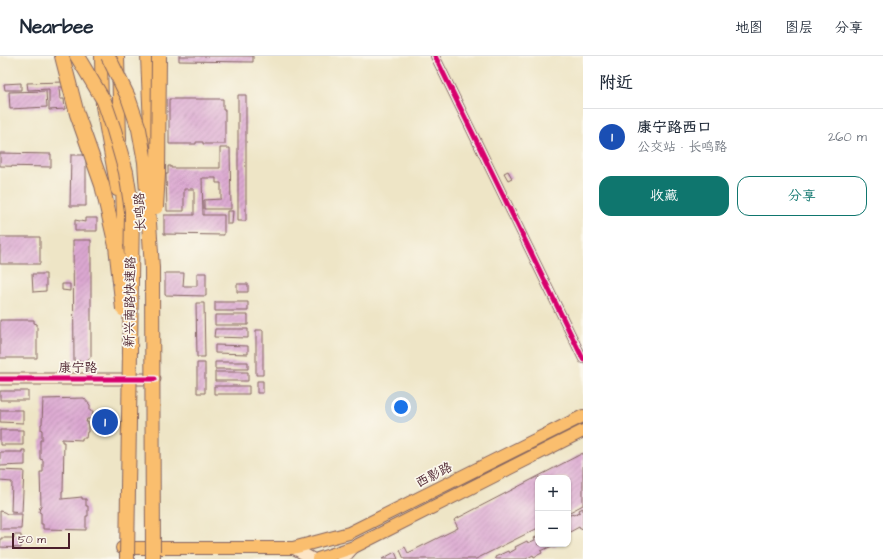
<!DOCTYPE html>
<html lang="zh">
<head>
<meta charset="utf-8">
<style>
	body { margin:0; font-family:"Architects Daughter","LXGW WenKai TC",sans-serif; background:#f6f6f7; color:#1f2937 }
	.controls { position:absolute; right:12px; bottom:12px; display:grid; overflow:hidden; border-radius:8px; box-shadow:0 1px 3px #0004 }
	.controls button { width:36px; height:36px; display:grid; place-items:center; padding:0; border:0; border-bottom:1px solid #e0e1e3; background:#fff; color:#1f2937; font:20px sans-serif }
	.scale { position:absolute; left:12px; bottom:10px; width:58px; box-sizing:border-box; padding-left:4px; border:2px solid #4a1f2b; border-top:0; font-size:11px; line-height:14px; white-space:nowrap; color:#4a1f2b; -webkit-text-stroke:3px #fbf7ec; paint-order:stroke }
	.you { position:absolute; left:401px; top:351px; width:14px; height:14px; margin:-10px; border:3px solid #fff; border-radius:50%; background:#1a73e8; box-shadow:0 0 0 6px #1a73e833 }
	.badge { display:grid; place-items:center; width:26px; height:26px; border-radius:50%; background:#0f766e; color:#fff; font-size:13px; font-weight:700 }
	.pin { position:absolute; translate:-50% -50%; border:2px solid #fff; box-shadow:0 1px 4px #0006 }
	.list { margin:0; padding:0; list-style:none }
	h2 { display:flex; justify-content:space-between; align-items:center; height:52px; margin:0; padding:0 16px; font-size:17px }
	h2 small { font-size:13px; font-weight:400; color:#747a83 }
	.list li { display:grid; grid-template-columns:26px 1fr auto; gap:12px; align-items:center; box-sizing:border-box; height:56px; padding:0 16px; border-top:1px solid #e0e1e3 }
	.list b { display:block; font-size:15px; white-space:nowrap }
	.list p { margin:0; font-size:13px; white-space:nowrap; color:#747a83 }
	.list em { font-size:13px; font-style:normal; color:#747a83 }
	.actions { display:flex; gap:8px; padding:12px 16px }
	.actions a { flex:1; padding:9px 0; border:1px solid #0f766e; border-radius:12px; text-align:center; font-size:14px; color:#0f766e }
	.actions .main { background:#0f766e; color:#fff }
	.map { position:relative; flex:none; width:583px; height:503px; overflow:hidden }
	header { display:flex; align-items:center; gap:24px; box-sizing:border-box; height:56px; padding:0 20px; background:#fff; border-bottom:1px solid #e0e1e3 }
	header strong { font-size:19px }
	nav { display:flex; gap:22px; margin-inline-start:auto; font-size:14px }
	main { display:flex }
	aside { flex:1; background:#fff }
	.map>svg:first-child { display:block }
</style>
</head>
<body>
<header>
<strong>Nearbee</strong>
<nav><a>地图</a><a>图层</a><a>分享</a></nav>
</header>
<main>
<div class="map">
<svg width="583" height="503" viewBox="0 0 583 503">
	<defs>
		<pattern id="building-hatch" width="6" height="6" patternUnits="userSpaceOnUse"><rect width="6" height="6" fill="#dca8d1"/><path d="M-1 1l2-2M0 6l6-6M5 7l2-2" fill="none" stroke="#b488aa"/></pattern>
	</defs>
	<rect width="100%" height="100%" fill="#fbf7ec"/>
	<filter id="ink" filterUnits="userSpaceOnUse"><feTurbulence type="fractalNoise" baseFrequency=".025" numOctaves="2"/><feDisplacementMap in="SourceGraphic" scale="8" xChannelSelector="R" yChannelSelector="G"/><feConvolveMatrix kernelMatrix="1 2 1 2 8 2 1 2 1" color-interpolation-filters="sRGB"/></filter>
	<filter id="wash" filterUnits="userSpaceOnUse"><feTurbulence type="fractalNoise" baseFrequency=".012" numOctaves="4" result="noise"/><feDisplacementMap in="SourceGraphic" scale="16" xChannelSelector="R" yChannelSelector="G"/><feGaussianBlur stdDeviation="0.9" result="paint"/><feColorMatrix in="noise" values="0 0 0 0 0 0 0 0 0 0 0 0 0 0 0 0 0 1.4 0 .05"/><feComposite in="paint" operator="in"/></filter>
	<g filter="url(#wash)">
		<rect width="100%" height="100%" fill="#eee5c6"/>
		<g id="blocks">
			<path fill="url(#building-hatch)" d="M179,0H253V6L179,5Z
				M64,26V31H59L60,43H64L65,53L49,54V33L28,34L27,27Z
				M21,27V34H5L4,28Z
				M46,35L47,51L10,53L9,36Z
				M238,39H246V165H238Z
				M169,43H223V54H225V88H203V86H196V88H169Z
				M220,92H230L231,153H204V144L221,143V127H216V122H202L203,159H224V179L164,178V159H194V133H184V155H167L166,118H168V110H171V112H220Z
				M0,97L51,98V111L0,110Z
				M71,99H86V150H70Z
				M508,115L512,122L508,124L504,117Z
				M227,155H233L232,168H227Z
				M85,162H97V175H75V164L85,166Z
				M0,181H40V208H0Z
				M73,184H91V300L87,305H74Z
				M165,217H184L183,230H197V217H206V240L165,239Z
				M32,218H46V235L33,236Z
				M62,228H70V235L62,234Z
				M237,228H248V236H237Z
				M215,246H248V255H215Z
				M196,247H204L205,301H197Z
				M215,259H248V269H215Z
				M0,264H34V267L37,268V302H0Z
				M215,273H248V282L214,281Z
				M256,274H263V319H256Z
				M215,289L248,290V298L215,297Z
				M215,306H248V313H215Z
				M197,307H205V337H197Z
				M215,316H248V325H215Z
				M257,325H263V337H257Z
				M214,330H249V338H214Z
				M0,335H28V344H0Z
				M84,342L90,349V355H93L92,363H87L86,366H88V376H87L86,382H82V384L62,383V386H64L63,435H62V443L82,441V443H86V450H88V460H86V474L43,473V468H41V457L39,456L40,451L41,450L40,416H43V404L40,403V384H42V374H41V368H42L43,343Z
				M0,354H23V367L0,366Z
				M0,374H23V389H0Z
				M22,394H25V409L0,410V396H22Z
				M583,397V449L568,457V422H538V472L476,503H404L400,494L405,491L408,497L458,472L454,464Z
				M0,414L24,415L22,456L11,455L12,426L0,425Z
				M583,452V472L580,473L579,471L568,477V460L572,458L573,459L580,456L579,454Z
				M0,455L4,456L7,458H22L21,473H0Z
				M14,479H21V492L0,491L1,482H14Z
				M538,480V488H556L557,490L553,491L552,490L541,495L542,497L534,501L533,499L526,503H496L495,501L508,495L509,497L516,493L515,491L527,485L528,487L535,484L534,482Z
				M395,496L398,503H382Z"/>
		</g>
	</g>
	<g filter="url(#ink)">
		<use href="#blocks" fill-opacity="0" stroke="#836461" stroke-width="1"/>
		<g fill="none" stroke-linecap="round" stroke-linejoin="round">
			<defs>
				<path id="street" d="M435,0L583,303"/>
				<path id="secondary" d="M0,323H155
					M293,492L313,503
					M343,503L354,491"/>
				<path id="primary" d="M101,0L102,50L117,134
					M118,0L120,84
					M147,0L152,117
					M122,122L124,214
					M122,492H293L349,477L583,360
					M318,503L354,491L583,375"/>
				<path id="highway" d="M62,0L77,58L102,129L116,190"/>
			</defs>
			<use href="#street" stroke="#836461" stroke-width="10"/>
			<use href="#secondary" stroke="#836461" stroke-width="13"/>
			<use href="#primary" stroke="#836461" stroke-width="14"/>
			<use href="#highway" stroke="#836461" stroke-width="16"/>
			<use href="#street" stroke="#fff" stroke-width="8"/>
			<use href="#secondary" stroke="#fde5c5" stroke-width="11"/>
			<use href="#primary" stroke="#fabe6e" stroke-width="12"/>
			<use href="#highway" stroke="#fabe6e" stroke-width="14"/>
			<defs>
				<path id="highway-bridge" d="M77,0L104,45L114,74L126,116L132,155L127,503
					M108,0L128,41L139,73L145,106L152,212L153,503
					M156,151L158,118L159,0
					M116,190L123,253"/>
			</defs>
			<use href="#highway-bridge" stroke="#836461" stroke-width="16" stroke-linecap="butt"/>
			<use href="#highway-bridge" stroke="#fabe6e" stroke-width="14"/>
			<defs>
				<path id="cycleway" d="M435,0L583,303
					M0,323H155"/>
			</defs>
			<use href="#cycleway" stroke="#fbf7ec" stroke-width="8"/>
			<use href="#cycleway" stroke="#d6006c" stroke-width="5"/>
		</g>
	</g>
	<g text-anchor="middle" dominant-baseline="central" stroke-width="3.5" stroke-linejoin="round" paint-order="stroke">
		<g font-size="13" fill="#4a1f2b" stroke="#fbf7ec">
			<text transform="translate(140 156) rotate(-92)">长鸣路</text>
			<text transform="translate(130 246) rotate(-89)">新兴南路快速路</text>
			<text x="78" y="312">康宁路</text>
			<text transform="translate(434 419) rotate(-27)">西影路</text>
		</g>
	</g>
</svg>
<div class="controls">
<button>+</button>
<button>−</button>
</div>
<div class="scale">50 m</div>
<div class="you"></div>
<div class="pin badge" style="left:105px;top:366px;background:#1a4fb4">1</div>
</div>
<aside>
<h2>附近<small></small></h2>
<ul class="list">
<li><span class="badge" style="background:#1a4fb4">1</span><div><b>康宁路西口</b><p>公交站 · 长鸣路</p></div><em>260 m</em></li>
</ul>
<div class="actions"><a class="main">收藏</a><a>分享</a></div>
</aside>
</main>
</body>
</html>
